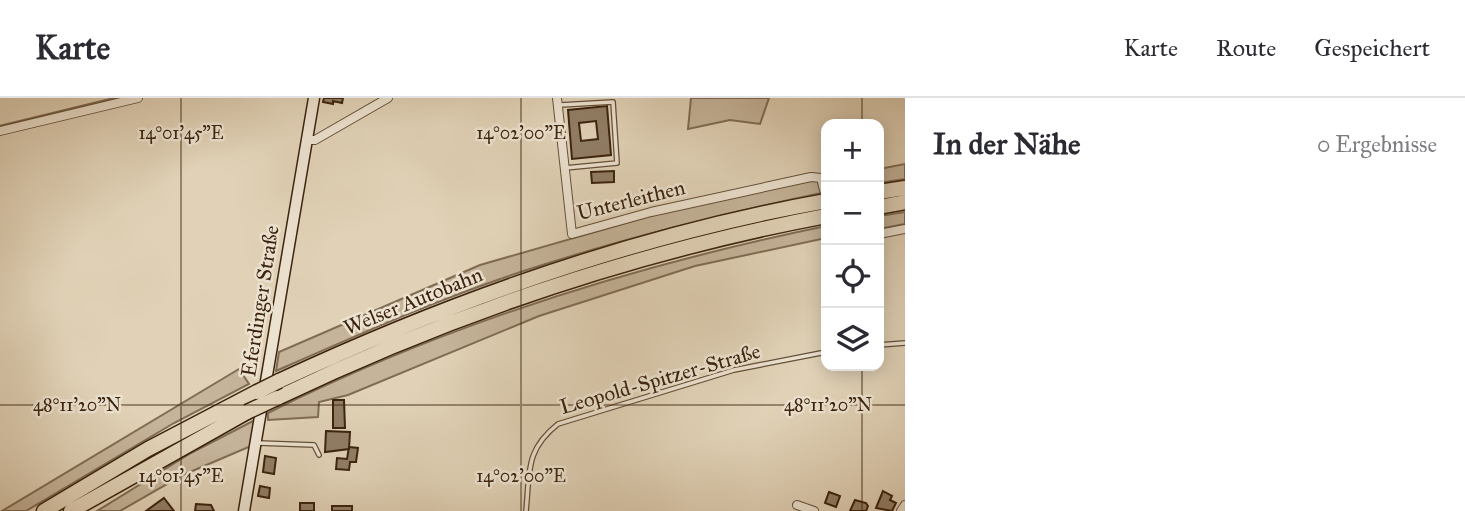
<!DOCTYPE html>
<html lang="de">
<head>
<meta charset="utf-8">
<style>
	body { margin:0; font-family:"IM FELL Great Primer",serif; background:#f2f2f3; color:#2b2b33 }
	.controls { position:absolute; right:21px; top:21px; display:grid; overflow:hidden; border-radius:14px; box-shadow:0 4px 18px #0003 }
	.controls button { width:63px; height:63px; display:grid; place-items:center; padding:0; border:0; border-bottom:2px solid #e1e1e2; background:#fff; color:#2b2b33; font:35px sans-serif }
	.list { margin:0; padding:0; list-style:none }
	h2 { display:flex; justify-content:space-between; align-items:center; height:91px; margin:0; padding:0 28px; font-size:30px }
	h2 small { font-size:23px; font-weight:400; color:#7c7c81 }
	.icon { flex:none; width:38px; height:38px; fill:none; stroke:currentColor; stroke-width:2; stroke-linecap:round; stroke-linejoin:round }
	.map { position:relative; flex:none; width:905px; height:413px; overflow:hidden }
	header { display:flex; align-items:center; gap:42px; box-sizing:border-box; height:98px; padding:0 35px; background:#fff; border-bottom:2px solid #e1e1e2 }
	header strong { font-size:33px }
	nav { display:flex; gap:38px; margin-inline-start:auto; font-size:24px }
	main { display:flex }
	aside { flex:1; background:#fff }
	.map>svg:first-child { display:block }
</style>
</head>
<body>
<header>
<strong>Karte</strong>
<nav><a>Karte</a><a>Route</a><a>Gespeichert</a></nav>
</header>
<main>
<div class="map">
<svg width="905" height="413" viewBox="0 0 905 413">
	<rect width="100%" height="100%" fill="#e1d2b7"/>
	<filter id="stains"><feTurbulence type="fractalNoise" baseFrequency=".00286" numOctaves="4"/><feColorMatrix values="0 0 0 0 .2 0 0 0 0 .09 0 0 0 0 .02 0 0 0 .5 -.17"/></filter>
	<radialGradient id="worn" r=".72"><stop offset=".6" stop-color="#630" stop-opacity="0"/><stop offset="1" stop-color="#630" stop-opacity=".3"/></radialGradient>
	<path fill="#c5b49a" stroke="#806c54" stroke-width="2" d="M691,0H769L760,26L730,22L688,31Z
		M905,66V81L879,85V71Z
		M826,79V94C727,115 629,139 533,170C445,198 360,236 276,273L279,254L480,167L671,112Z
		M905,114V126L879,131V118Z
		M826,128V140L695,168L539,218L348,297L319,304L318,319L268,322V315C446,226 632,168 826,128Z
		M239,271L249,286L174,325L26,413H2Z
		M255,322L251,348L183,377L120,413H97L191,355Z"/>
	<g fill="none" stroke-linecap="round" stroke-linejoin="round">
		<path stroke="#7d6852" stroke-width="2.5" d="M0,28L115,0"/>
	</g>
	<path fill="#917e66" stroke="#3b230f" stroke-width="2" fill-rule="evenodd" d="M324,0H343L342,5L333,3V6L323,4Z
		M607,8L611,57L572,61L568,12ZM596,23L598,41L581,43L579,25Z
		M614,73V84L592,85L591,74Z
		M333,302H344L345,330H333Z
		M326,333L350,334L349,351L325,354Z
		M349,349L358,350L356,364H350L349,372L336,371L337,360L347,361Z
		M265,358L276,360L274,376L263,374Z
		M260,388L270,390L269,400L258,398Z
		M883,393L892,398L890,402L896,405L892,413L876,410Z
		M829,394L840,398L836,409L825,405Z
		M164,400L174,413H146Z
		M855,402L866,405L868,408L866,413H850Z
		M300,405H314V413H300Z
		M196,406L211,407L214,413H195Z
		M332,408H352V413H332Z"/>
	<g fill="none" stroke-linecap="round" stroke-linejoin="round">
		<defs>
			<path id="lane" d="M560,7L613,4L617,65L565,70
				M879,247L905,245
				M258,345L314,347L319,357
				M526,413C530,374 525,352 558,326L734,272L826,254"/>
			<path id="street" d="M557,0L572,136L651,114L811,79L821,80L824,92
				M0,33L138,0
				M306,42H315L388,0
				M879,136L905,131
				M797,407L814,413
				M901,413L905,407"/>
			<path id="secondary" d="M244,413L314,0"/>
			<path id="highway" d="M879,94L905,90
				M879,109L905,104
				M279,283C453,202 636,137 826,103
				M277,300C452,216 636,154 826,118
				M44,413L148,351L257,294
				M71,413L247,314"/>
		</defs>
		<use href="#lane" stroke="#644f39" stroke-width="6"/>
		<use href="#street" stroke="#644f39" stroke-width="10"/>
		<use href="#secondary" stroke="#3b230f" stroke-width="13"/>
		<use href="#highway" stroke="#3b230f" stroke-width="17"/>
		<use href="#lane" stroke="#ece2d0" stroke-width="3.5"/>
		<use href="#street" stroke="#ece2d0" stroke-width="8"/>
		<use href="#secondary" stroke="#ece2d0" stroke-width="10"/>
		<use href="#highway" stroke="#e1d2b7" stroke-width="14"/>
		<defs>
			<path id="highway-bridge" d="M257,294L279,283
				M247,314L277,300"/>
		</defs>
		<use href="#highway-bridge" stroke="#3b230f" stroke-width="17" stroke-linecap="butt"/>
		<use href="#highway-bridge" stroke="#e1d2b7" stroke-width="14"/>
	</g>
	<path fill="none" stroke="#3b230f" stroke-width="2" stroke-opacity="0.45" d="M181,0V413M521,0V413M862,0V26M862,268V413M0,307H905"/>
	<g text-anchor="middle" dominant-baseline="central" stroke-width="5" stroke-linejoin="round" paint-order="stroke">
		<g font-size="21" fill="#3b230f" stroke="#ece2d0">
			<text transform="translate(631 102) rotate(-14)">Unterleithen</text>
			<text transform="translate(260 203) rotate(-81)">Eferdinger Straße</text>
			<text transform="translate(413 203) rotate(-22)">Welser Autobahn</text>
			<text transform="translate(660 281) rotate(-16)">Leopold-Spitzer-Straße</text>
		</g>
	</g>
	<g font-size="18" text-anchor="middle" fill="#3b230f" stroke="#ece2d0" stroke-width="5" stroke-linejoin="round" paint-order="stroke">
		<text x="181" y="41">14°01'45"E</text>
		<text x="521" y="41">14°02'00"E</text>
		<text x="77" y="313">48°11'20"N</text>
		<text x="828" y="313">48°11'20"N</text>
		<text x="181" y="384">14°01'45"E</text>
		<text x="521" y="384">14°02'00"E</text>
	</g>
	<rect width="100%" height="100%" filter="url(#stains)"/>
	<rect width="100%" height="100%" fill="url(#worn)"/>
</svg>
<div class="controls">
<button>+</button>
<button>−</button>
<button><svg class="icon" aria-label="locate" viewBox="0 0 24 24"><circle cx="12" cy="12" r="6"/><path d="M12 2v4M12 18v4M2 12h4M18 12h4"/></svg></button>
<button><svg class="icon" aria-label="layers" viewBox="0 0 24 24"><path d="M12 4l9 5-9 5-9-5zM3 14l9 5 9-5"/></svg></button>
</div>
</div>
<aside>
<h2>In der Nähe<small>0 Ergebnisse</small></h2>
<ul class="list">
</ul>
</aside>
</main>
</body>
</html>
